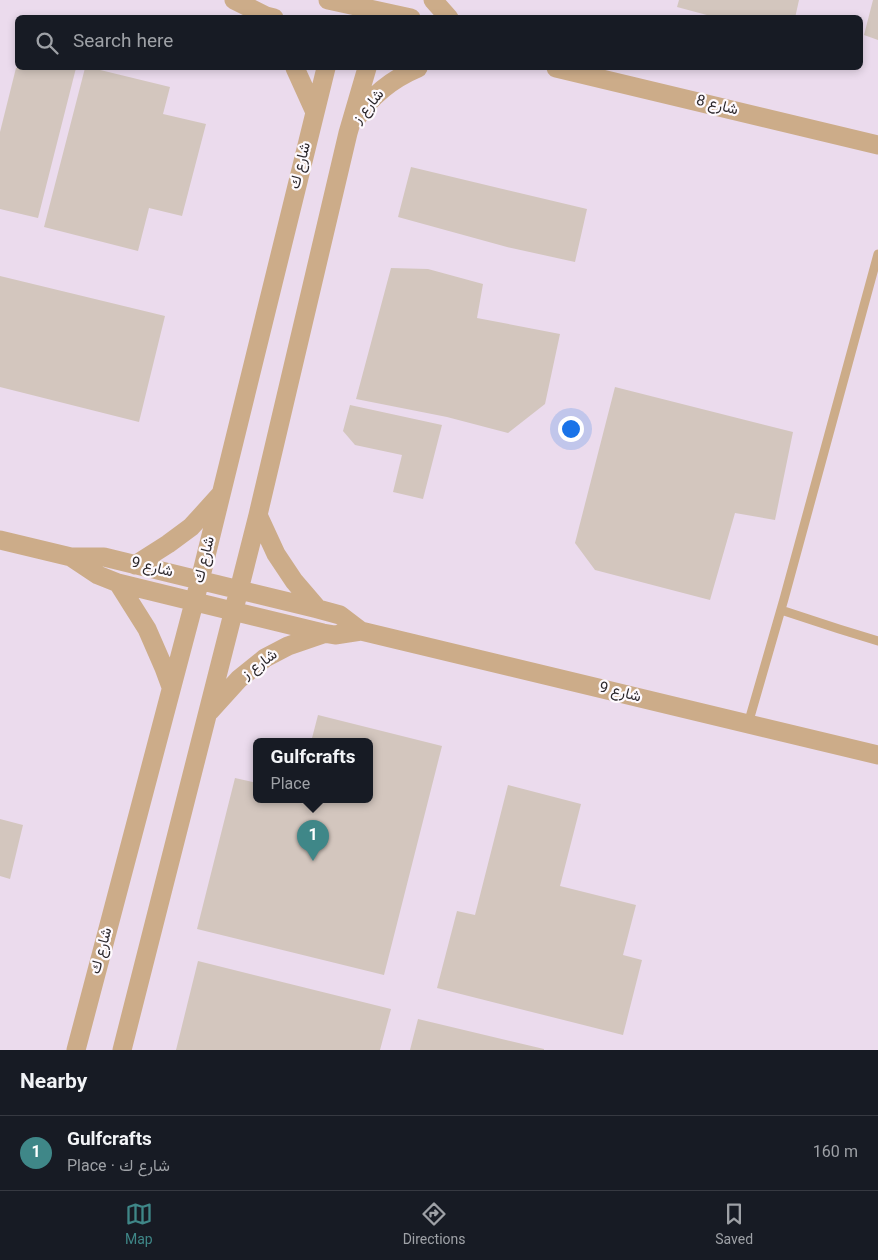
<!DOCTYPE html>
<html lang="en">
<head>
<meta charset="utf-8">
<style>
	body { margin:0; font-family:Georgia,Vazirmatn,serif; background:#20242c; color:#f1f3f6 }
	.you { position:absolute; left:570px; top:428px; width:18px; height:18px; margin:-12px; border:4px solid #fff; border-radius:50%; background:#1a73e8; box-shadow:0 0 0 8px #1a73e833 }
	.badge { display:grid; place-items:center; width:32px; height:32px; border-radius:50%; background:#3f8788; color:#fff; font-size:16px; font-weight:700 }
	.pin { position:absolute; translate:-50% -41px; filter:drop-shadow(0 1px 2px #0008) }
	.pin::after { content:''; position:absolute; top:26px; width:18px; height:15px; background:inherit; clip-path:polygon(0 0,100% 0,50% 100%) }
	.popup { position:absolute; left:253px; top:738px; width:120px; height:65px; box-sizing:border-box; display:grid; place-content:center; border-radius:8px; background:#171b24; filter:drop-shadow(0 1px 4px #0005); font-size:16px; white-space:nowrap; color:#9ea1a6 }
	.popup b { font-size:19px; color:#f1f3f6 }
	.popup::after { content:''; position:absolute; left:50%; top:100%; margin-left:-10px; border:10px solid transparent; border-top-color:#171b24 }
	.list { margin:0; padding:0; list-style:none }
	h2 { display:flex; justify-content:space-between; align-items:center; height:65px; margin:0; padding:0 20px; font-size:21px }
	h2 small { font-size:16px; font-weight:400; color:#9ea1a6 }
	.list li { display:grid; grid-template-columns:32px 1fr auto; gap:15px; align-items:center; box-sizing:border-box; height:75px; padding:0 20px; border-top:1px solid #363941 }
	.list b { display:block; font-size:19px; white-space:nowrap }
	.list p { margin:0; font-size:16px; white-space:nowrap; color:#9ea1a6 }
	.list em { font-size:16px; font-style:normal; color:#9ea1a6 }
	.icon { flex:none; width:28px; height:28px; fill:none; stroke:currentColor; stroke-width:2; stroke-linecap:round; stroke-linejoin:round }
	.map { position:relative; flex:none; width:878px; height:1050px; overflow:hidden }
	.search { position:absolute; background:#171b24; box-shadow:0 2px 8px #0003; left:15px; right:15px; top:15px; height:55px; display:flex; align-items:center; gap:12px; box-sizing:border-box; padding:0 18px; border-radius:8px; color:#9ea1a6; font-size:19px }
	.sheet { height:140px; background:#171b24 }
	nav { display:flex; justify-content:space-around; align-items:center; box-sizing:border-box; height:70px; border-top:1px solid #363941; background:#171b24; font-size:14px; color:#9ea1a6 }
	nav a { display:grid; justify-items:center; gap:2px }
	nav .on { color:#3f8788 }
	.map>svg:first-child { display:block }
</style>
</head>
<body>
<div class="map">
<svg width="878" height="1050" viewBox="0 0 878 1050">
	<rect width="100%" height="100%" fill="#f4eaf5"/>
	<path fill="#ebdbed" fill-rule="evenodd" d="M0,0H878V1050H0ZM18,18H860V68H18ZM257,742H369V800H257Z"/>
	<path fill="#d3c6be" d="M679,0H799L795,18H718L677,7Z
		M873,0H878V40L864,35Z
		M16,68H76L38,218L0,209V132Z
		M85,68H92L170,87L163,114L206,124L182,216L149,208L138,251L44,227Z
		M411,167L587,209L575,262L507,247L398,217Z
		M391,268L428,269L483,284L477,318L560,334L545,404L508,433L447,417L356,399Z
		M0,276L165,316L139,422L0,387Z
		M615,387L793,432L775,520L735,513L710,600L595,570L575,543Z
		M350,405L442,425L423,499L393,492L402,455L355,445L343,431Z
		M318,715L442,746L384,975L197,929L235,778L257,783V800H369V742H311Z
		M508,785L581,804L560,886L636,905L623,955L642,960L623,1035L437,988L457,911L475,915Z
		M0,819L23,825L10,879L0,876Z
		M198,961L391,1009L380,1050H176Z
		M418,1019L544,1049V1050H410Z"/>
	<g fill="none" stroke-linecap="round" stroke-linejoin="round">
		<path stroke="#ccac89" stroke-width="9" d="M781,610L839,629L878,641
			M748,724L784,599L878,254"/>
		<path stroke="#ccac89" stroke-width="19" d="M234,0L266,16L274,18
			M328,0L411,18
			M433,0L449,18
			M295,68L314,110
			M556,68L878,145
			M356,119C371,96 392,79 418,68
			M258,515L276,554L294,581L318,609
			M0,540L71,557H104L318,609L340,615L361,631L878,755
			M71,557L98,575L118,583L323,633L335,635L361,631
			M135,565L168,544L191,527L220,495
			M118,583L147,629L164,668L171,687
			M210,711L239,679L265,658L288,646L323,634
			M76,1050L200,580L326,68
			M122,1050L258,515L348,133L367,68"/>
	</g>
	<g text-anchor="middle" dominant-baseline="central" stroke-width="4.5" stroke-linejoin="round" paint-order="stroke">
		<g font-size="15" fill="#2b272b" stroke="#fefafe">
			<text transform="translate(717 106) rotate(14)">شارع 8</text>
			<text transform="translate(369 107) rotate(-50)">شارع ز</text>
			<text transform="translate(301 166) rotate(-76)">شارع ك</text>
			<text transform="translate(205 560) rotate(-76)">شارع ك</text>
			<text transform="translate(152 568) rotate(14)">شارع 9</text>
			<text transform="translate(260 665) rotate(-36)">شارع ز</text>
			<text transform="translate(620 693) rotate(14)">شارع 9</text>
			<text transform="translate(102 951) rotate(-75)">شارع ك</text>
		</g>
	</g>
</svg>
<div class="you"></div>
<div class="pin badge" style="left:313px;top:861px">1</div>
<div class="popup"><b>Gulfcrafts</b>Place</div>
<div class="search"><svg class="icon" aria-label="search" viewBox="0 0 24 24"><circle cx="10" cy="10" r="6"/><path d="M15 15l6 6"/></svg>Search here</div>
</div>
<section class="sheet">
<h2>Nearby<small></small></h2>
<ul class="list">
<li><span class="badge">1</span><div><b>Gulfcrafts</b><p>Place · شارع ك</p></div><em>160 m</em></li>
</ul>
</section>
<nav>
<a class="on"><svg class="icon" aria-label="map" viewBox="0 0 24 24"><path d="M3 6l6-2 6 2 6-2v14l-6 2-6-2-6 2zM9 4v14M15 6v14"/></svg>Map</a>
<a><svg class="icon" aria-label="directions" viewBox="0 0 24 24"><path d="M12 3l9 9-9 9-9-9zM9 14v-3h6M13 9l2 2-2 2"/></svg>Directions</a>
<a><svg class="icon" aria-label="saved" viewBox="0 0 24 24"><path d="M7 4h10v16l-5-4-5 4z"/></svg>Saved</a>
</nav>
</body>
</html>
